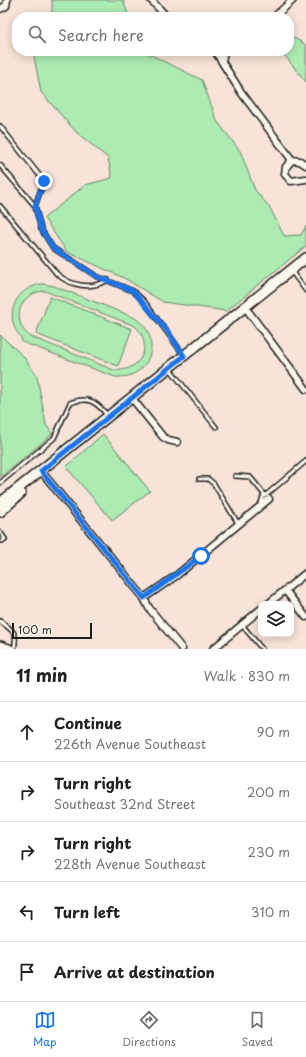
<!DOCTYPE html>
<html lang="en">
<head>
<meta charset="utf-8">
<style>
	body { margin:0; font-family:"Playpen Sans",sans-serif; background:#f2f2f2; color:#222 }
	.controls { position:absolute; right:12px; bottom:12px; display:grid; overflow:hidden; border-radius:8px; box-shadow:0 2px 10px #0003 }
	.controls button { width:36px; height:36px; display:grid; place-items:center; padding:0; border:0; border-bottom:1px solid #e0e0e0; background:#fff; color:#222; font:20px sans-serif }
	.scale { position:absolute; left:12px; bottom:10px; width:80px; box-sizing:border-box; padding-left:4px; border:2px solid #1c1c1c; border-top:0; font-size:11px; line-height:14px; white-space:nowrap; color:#1c1c1c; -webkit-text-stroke:3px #fbf7ec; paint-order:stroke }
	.stop { position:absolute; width:12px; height:12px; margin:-9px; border:3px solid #1a73e8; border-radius:50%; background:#fff }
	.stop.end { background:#1a73e8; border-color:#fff; box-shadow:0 1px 4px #0008 }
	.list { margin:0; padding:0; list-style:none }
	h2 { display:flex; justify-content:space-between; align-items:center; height:52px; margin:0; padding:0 16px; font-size:17px }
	h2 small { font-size:13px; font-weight:400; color:#767676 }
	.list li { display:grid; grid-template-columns:26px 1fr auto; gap:12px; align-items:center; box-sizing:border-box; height:60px; padding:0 16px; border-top:1px solid #e0e0e0 }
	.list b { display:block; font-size:15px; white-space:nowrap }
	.list p { margin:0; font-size:13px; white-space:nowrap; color:#767676 }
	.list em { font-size:13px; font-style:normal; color:#767676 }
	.icon { flex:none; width:22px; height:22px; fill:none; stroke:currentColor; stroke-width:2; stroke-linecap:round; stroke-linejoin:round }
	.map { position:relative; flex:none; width:306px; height:649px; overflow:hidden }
	.search { position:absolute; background:#fff; box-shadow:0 2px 10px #0003; left:12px; right:12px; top:12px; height:44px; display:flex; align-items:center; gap:10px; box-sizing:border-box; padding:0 14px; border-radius:16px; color:#767676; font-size:15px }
	.sheet { height:352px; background:#fff }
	nav { display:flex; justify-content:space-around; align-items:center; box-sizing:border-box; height:56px; border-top:1px solid #e0e0e0; background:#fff; font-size:11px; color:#767676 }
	nav a { display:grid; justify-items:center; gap:2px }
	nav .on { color:#1a73e8 }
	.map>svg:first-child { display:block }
</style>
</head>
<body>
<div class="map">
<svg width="306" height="649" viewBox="0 0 306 649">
	<rect width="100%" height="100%" fill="#f7e3d7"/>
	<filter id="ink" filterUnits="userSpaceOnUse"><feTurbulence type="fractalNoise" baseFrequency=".025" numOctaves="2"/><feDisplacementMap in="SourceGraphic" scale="8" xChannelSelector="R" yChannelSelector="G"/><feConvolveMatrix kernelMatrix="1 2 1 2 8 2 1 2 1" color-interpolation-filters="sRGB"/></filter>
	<g filter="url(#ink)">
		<path fill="#acebb2" stroke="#648467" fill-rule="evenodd" d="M52,0H123L129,17H52Z
			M289,35L306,45V82L281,51H289Z
			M38,51H143L202,80L217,121L240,151L255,190L270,208L284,236L301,235L306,226V246L226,311L163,302L124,278L67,252L44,218L85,185L112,178L108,158L76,132L41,92L34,57Z
			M43,284L54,286L131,316C165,332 153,380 115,377L22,342C22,337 16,332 14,326C7,305 22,286 43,284ZM45,291L135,326C155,344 140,373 114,370L29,336C10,319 20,292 45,291Z
			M50,297L132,329L118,366L36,334Z
			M0,335L23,356L37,376L46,425L52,433L49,437L2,476H0Z
			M103,434L150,491L112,520L66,467Z"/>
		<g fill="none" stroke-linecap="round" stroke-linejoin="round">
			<defs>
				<path id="lane" d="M0,126L44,181L35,206
					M0,165L35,206L41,229L53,248L96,276L133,291L144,301L183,354
					M0,206L57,274C71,286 91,290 108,280
					M292,272L306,291
					M170,369L216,427
					M235,476L250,477L264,494L261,503
					M199,479H208L214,484L239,525
					M0,483L54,438L70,403C87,396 96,401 107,415
					M265,496L306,461
					M0,532L5,539L2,541
					M0,621C13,631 18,632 14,649
					M242,625L262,649"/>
				<path id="street" d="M151,0L167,17
					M0,9L6,6L7,0
					M274,17L293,0
					M215,51L241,92L292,160
					M222,62L224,51
					M306,165L300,161L292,160L286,167L285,174L291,181L306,179
					M245,307L306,389
					M131,397L163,437L168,440L177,442
					M41,471L144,598L149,608L182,649
					M285,590L306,617
					M144,598L177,575L269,499
					M268,604L306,573
					M213,649L261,609"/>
				<path id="secondary" d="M0,503L306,258
					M0,512L21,493
					M0,646L9,649"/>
			</defs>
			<use href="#lane" stroke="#1c1c1c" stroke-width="6"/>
			<use href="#street" stroke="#1c1c1c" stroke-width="9"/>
			<use href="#secondary" stroke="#1c1c1c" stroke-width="12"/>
			<use href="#lane" stroke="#fbf7ec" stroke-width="3"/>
			<use href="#street" stroke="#fbf7ec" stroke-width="6"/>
			<use href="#secondary" stroke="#fbf7ec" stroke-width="9"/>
		</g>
	</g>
	<g fill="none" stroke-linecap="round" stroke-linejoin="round" filter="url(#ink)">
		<path stroke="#1a73e8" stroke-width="5" d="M44,181L35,206L41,229L53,248L96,276L133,291L168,332L184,356L41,471L144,598L201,556"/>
	</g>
</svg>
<div class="controls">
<button><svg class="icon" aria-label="layers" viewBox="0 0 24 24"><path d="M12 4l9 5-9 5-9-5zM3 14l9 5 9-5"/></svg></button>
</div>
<div class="scale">100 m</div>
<div class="stop" style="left:201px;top:556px"></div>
<div class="stop end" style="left:44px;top:181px"></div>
<div class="search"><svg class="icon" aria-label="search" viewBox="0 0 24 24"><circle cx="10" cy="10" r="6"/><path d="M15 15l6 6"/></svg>Search here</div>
</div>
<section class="sheet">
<h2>11 min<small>Walk · 830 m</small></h2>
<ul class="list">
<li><svg class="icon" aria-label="ahead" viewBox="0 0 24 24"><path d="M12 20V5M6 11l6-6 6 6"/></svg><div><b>Continue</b><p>226th Avenue Southeast</p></div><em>90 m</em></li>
<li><svg class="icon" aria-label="right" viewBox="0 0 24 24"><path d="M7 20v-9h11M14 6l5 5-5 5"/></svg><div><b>Turn right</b><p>Southeast 32nd Street</p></div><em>200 m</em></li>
<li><svg class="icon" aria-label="right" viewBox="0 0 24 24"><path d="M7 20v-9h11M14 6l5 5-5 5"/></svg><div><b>Turn right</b><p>228th Avenue Southeast</p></div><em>230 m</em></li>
<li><svg class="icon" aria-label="left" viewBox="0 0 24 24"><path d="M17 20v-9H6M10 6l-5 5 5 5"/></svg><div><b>Turn left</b></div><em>310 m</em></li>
<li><svg class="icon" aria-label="arrive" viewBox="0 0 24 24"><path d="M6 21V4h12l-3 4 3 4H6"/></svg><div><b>Arrive at destination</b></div></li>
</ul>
</section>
<nav>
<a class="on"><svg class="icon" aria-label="map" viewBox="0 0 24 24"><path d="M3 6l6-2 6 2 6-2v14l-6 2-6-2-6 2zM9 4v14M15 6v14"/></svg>Map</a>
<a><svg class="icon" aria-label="directions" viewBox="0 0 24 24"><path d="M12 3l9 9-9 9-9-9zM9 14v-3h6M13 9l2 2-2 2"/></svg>Directions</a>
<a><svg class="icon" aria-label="saved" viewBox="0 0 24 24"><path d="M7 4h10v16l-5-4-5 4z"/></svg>Saved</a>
</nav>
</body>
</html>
